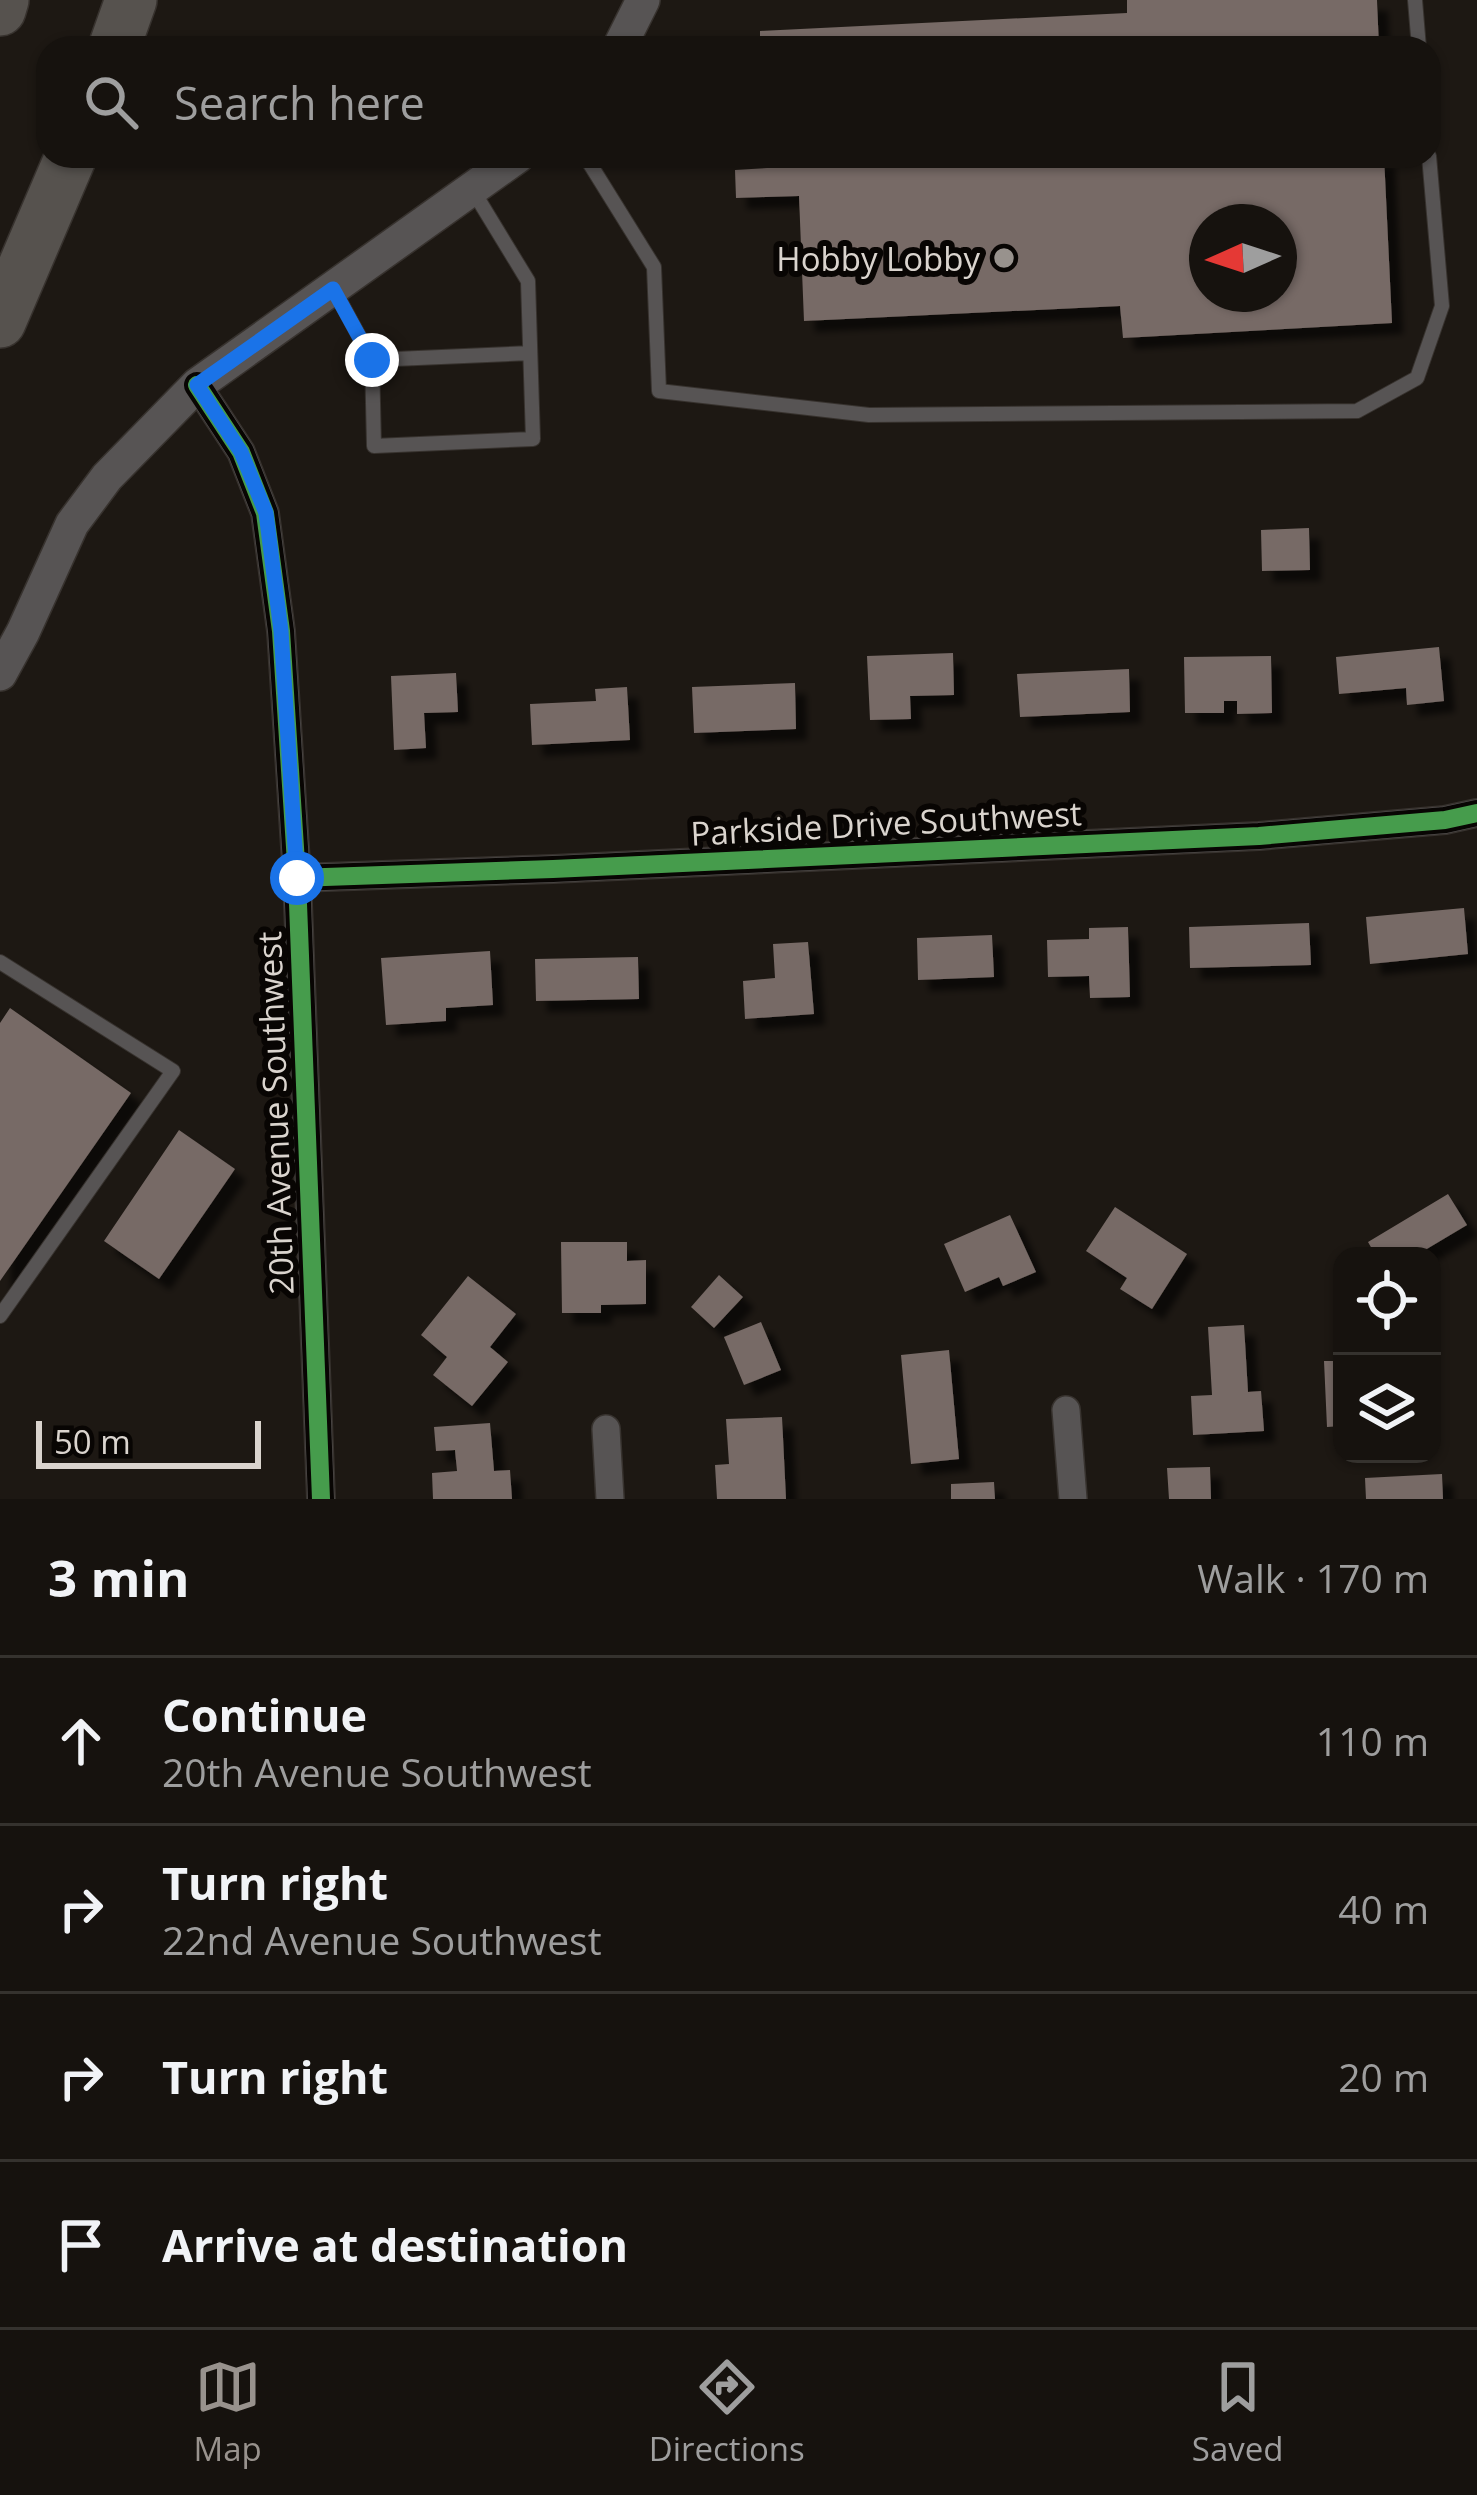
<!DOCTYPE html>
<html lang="en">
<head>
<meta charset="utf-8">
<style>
	body { margin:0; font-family:"Open Sans",sans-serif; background:#23201c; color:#f1f3f6 }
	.controls { position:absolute; right:36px; bottom:36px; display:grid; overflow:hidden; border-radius:24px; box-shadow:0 3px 9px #0004 }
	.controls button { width:108px; height:108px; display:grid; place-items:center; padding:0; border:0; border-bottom:3px solid #35322e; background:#16120e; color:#f1f3f6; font:60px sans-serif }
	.compass { position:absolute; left:1189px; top:204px; width:108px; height:108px; border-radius:50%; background:#16120e; box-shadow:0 3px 9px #0004; rotate:267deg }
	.scale { position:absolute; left:36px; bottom:30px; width:225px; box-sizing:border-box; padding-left:12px; border:6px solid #dad4ce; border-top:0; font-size:33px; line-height:42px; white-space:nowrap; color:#dad4ce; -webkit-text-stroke:9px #080503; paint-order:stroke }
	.stop { position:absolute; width:36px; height:36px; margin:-27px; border:9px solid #1a73e8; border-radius:50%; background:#fff }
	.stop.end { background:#1a73e8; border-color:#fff; box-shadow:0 3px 12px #0008 }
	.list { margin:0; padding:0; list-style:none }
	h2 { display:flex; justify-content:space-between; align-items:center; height:156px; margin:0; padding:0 48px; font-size:51px }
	h2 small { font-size:39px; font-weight:400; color:#9e9e9e }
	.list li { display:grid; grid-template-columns:78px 1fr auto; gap:36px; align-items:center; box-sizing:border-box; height:168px; padding:0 48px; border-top:3px solid #35322e }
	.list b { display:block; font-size:45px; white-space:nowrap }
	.list p { margin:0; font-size:39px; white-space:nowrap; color:#9e9e9e }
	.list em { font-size:39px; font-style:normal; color:#9e9e9e }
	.icon { flex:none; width:66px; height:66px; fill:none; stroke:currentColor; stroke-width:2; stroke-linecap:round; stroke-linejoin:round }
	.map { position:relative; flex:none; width:1477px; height:1499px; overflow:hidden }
	.search { position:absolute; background:#16120e; box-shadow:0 3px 9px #0004; left:36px; right:36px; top:36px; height:132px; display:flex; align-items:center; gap:30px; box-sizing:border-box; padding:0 42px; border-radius:36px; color:#9e9e9e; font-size:45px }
	.sheet { height:828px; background:#16120e }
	nav { display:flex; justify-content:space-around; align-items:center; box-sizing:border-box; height:168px; border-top:3px solid #35322e; background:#16120e; font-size:33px; color:#9e9e9e }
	nav a { display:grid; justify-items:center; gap:6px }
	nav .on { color:#98928d }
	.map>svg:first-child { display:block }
</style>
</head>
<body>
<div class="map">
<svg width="1477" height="1499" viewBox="0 0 1477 1499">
	<defs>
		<filter id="shadow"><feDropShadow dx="11" dy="11" stdDeviation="3" flood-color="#0009"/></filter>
	</defs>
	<rect width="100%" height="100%" fill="#1d1813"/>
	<path fill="#776a66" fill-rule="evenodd" filter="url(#shadow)" d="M1127,0H1377L1379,48H760V31L1127,13Z
		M766,156H1384L1392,323L1123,338L1120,306L804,321L799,196L736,198L735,170L767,168ZM1207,222H1279V294H1207Z
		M1309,528L1310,570L1262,571L1261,530Z
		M1439,647L1444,701L1407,705L1406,688L1339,694L1336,657Z
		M953,653L954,695L910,696L911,719L870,720L867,656Z
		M1271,656L1272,713L1237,714V701H1224V713H1185L1184,657Z
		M1129,669L1130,712L1020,717L1017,674Z
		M456,673L458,712L424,713L426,748L394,750L391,676Z
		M795,683L796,729L694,733L692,687Z
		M627,687L630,740L532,745L530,704L596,701L595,689Z
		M1464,908L1468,954L1370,964L1366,917Z
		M1309,923L1311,965L1190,968L1189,927Z
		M1128,927L1130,997L1090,998L1089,976L1048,977L1047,940L1089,939V928Z
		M992,935L994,977L918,980L917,938Z
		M808,942L814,1014L745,1019L743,981L775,978L773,944Z
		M490,951L493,1005L446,1008V1021L386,1025L381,958Z
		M638,957L639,999L536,1001L535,959Z
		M10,1008L131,1093L0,1281V1023Z
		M179,1130L235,1169L159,1279L104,1241Z
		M1448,1194L1467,1225L1415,1256H1376L1368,1242Z
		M1115,1207L1187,1254L1152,1309L1120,1289L1127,1278L1086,1251Z
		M1010,1215L1036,1272L1003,1286L999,1277L965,1292L944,1244Z
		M561,1242H627V1261L646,1260V1304L601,1305V1313H562Z
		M719,1275L743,1297L714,1328L691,1307Z
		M468,1276L516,1314L490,1347L508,1362L472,1406L433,1375L447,1357L421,1335Z
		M761,1322L781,1370L744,1385L724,1337Z
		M1244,1325L1248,1392L1261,1391L1264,1431L1193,1435L1191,1396L1212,1395L1208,1327Z
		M949,1350L959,1459L911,1464L901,1355Z
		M1324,1361H1342V1426L1327,1427Z
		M782,1417L786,1499H717L715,1465L729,1464L726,1419Z
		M490,1423L494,1471L510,1470L512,1499H433L432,1473L457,1471L455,1450L436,1451L434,1427Z
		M1210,1467L1211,1499H1169L1167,1468Z
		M1442,1474L1443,1499H1366L1365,1478Z
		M994,1482L995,1499H951V1484Z"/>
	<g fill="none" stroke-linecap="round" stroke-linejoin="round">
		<defs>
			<path id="service" d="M1415,0L1419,48
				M585,156L654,267L659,391L869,415L1357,411L1417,378L1442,306L1429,156
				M333,288L372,360L374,446L533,439L528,281L472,189
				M372,360L530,353
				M0,962L173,1071L0,1316"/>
			<path id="minor" d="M197,385L241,452L265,513L281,631L297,878L321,1499
				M297,878L553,869L1259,836L1445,820L1477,813
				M1066,1410L1073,1499
				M606,1429L610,1499"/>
			<path id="tertiary" d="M619,48L643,0
				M0,674L23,632L72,524L107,477L197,385L518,156"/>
			<path id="motorway" d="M0,10L3,0
				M114,48L131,0
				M0,322L71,156"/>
		</defs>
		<use href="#service" stroke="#37322e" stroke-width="16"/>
		<use href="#minor" stroke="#37322e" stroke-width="30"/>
		<use href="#tertiary" stroke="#37322e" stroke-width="36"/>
		<use href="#motorway" stroke="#37322e" stroke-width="54"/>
		<use href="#service" stroke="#575454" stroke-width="14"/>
		<use href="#minor" stroke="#575454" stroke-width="27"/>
		<use href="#tertiary" stroke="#575454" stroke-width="33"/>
		<use href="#motorway" stroke="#56524e" stroke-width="51"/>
		<defs>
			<path id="cycleway" d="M197,385L241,452L265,513L281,631L297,878L321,1499
				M297,878L553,869L1259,836L1445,820L1477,813"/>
		</defs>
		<use href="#cycleway" stroke="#080503" stroke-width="26"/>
		<use href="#cycleway" stroke="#469c4c" stroke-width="18"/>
	</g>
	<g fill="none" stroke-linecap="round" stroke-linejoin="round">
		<path stroke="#1a73e8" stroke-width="15" d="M297,878L281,631L266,513L241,452L197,385L333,289L372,360"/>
	</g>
	<circle fill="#98928d" stroke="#080503" stroke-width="4.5" cx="1004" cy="258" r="12"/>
	<g text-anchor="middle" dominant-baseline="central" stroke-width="12" stroke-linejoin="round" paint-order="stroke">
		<g font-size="33" fill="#dad4ce" stroke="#080503" text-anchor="end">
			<text x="980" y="258">Hobby Lobby</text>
		</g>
		<g font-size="33" fill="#dad4ce" stroke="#080503">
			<text transform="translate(886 823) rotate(-3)">Parkside Drive Southwest</text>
			<text transform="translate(275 1113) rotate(-92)">20th Avenue Southwest</text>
		</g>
	</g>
</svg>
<div class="controls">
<button><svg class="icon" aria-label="locate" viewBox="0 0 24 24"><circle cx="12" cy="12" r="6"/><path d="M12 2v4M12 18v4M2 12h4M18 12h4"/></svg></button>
<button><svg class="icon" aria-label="layers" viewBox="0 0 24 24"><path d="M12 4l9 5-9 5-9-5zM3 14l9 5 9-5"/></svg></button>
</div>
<svg class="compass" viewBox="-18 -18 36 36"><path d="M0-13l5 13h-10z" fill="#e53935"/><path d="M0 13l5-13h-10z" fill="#9e9e9e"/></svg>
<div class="scale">50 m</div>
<div class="stop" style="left:297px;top:878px"></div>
<div class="stop end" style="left:372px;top:360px"></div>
<div class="search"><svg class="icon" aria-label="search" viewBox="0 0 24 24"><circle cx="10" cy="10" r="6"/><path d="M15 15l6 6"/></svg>Search here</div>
</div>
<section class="sheet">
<h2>3 min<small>Walk · 170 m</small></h2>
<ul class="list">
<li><svg class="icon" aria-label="ahead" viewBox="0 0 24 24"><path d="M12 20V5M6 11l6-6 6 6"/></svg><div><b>Continue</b><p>20th Avenue Southwest</p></div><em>110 m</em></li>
<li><svg class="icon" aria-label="right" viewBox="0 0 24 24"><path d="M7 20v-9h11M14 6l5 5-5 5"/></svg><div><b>Turn right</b><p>22nd Avenue Southwest</p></div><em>40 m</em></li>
<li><svg class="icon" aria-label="right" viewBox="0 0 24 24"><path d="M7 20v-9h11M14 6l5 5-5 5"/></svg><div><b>Turn right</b></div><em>20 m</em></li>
<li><svg class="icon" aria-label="arrive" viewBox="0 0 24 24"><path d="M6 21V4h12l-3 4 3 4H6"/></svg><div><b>Arrive at destination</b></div></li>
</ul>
</section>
<nav>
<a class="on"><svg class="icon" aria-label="map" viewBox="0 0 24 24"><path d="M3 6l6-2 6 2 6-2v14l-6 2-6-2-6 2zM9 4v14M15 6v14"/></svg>Map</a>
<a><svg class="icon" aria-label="directions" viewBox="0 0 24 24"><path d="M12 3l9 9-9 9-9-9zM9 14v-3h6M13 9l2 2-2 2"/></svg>Directions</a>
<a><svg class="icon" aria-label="saved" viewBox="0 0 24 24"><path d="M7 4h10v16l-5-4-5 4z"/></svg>Saved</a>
</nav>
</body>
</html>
